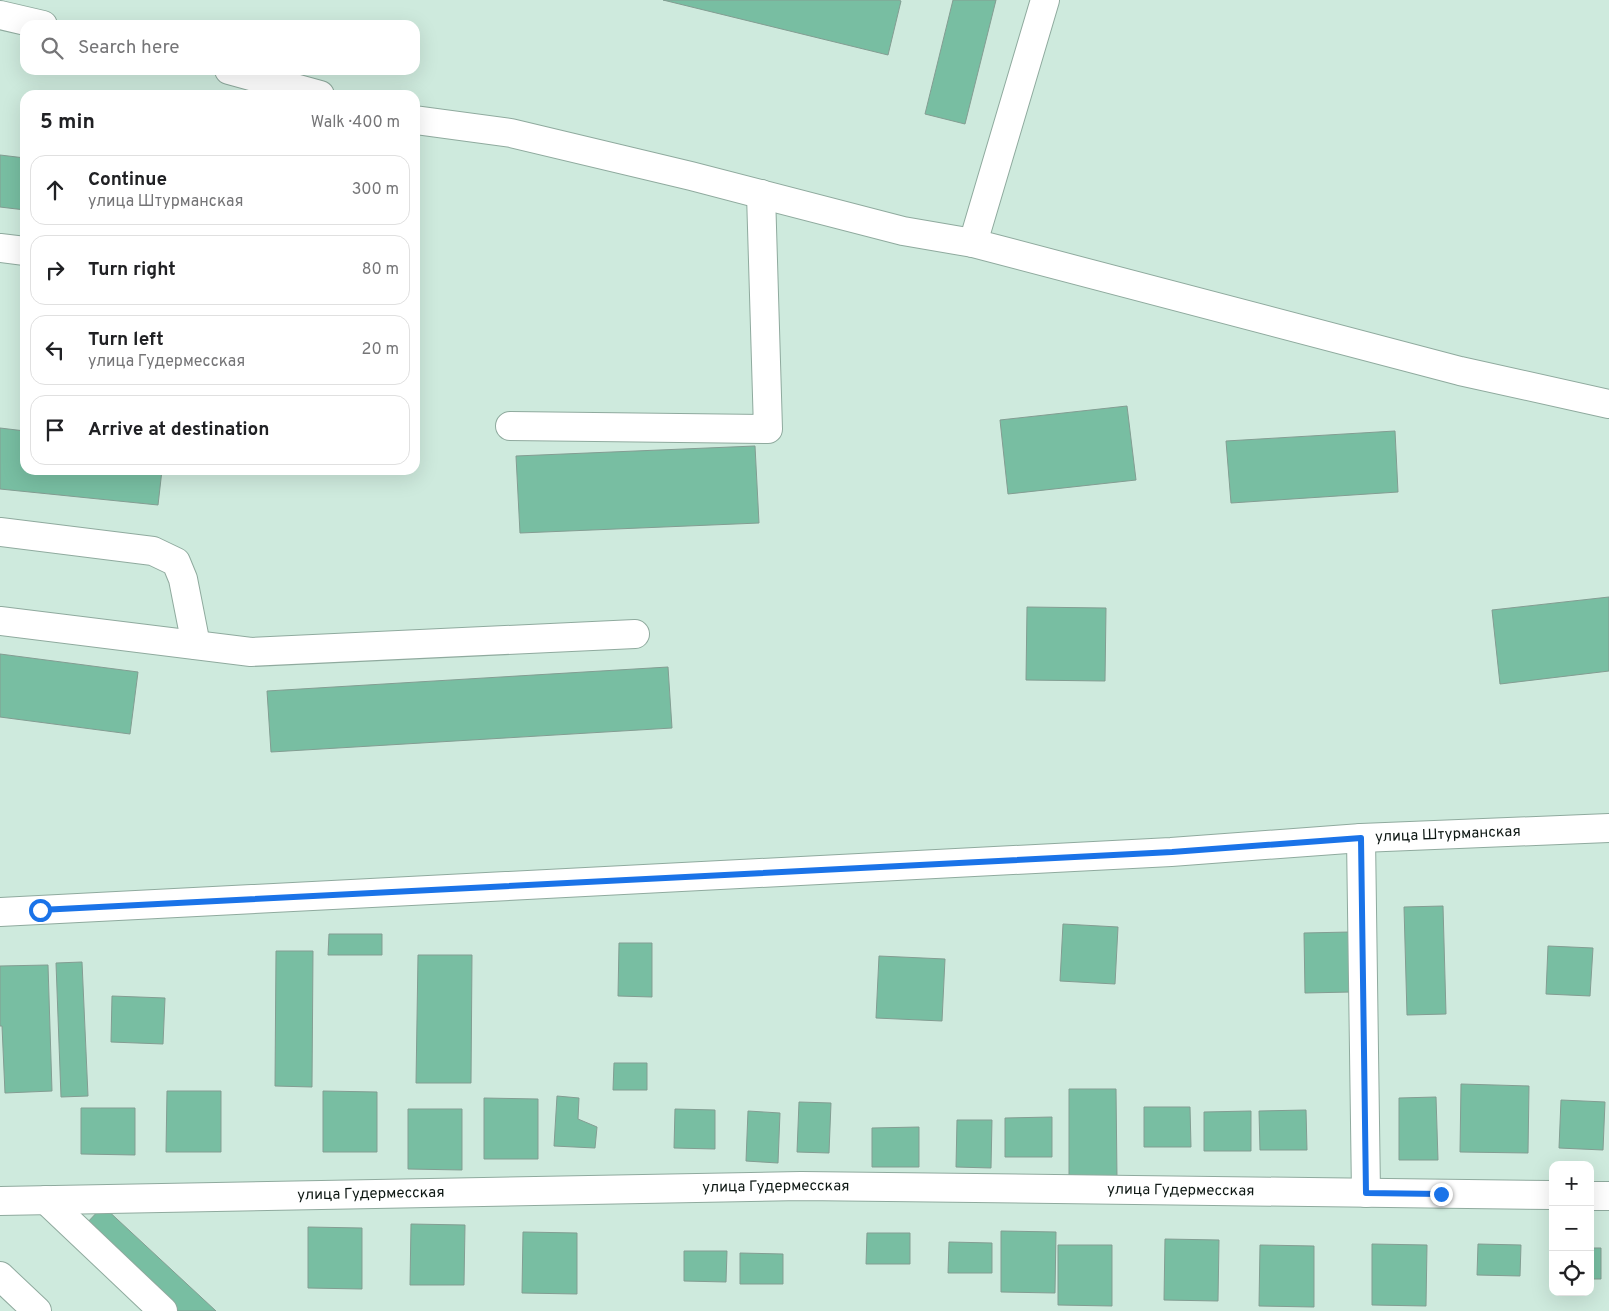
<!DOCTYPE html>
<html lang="en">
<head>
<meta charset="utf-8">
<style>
	body { margin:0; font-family:Overpass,sans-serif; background:#f2f2f2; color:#202124 }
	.controls { position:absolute; right:15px; bottom:15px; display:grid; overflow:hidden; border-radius:10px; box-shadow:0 5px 20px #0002 }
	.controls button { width:45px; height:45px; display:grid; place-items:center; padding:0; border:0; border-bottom:1px solid #e0e0e0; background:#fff; color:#202124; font:25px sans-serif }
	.stop { position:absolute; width:15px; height:15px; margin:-11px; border:4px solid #1a73e8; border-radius:50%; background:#fff }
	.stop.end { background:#1a73e8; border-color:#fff; box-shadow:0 1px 5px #0008 }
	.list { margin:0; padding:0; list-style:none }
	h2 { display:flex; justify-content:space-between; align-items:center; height:65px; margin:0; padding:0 20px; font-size:21px }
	h2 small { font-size:16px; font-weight:400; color:#757577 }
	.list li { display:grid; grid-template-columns:32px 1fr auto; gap:15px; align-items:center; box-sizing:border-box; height:70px; margin:0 10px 10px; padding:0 10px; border:1px solid #e0e0e0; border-radius:15px }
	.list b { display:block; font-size:19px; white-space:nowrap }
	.list p { margin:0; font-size:16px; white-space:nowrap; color:#757577 }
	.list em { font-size:16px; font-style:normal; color:#757577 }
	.icon { flex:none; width:28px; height:28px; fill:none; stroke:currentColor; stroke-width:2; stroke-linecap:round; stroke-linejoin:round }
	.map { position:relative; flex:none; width:1609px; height:1311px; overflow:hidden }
	.search { position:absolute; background:#fff; box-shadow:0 5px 20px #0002; left:20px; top:20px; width:400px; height:55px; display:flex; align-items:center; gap:12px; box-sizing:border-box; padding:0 18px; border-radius:15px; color:#757577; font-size:19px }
	.panel { position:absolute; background:#fff; box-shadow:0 5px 20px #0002; left:20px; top:90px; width:400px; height:385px; border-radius:15px }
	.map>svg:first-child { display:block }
</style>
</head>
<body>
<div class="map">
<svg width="1609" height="1311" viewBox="0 0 1609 1311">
	<rect width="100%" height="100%" fill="#ceeadd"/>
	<path fill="#78bea2" stroke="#839d92" d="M663,0H899L901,1L888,55Z
		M953,0H996L965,124L925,114Z
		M0,155L25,158V210L0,207Z
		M1127,406L1136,480L1008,494L1000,420Z
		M0,428L25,431V470H162L158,505L0,489Z
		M1395,431L1398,492L1231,503L1226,441Z
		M755,446L759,523L520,533L516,456Z
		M1609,597V671L1500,684L1492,610Z
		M1027,607L1106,608L1105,681L1026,680Z
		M0,654L138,672L130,734L0,717Z
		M668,667L672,728L271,752L267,691Z
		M1443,906L1446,1014L1407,1015L1404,907Z
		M1063,924L1118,927L1115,984L1060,981Z
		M1350,932L1351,992L1305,993L1304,933Z
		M329,934H382V955H328Z
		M619,943H652V997L618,996Z
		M1548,946L1593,948L1590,996L1546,994Z
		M276,951H313L312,1087L275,1086Z
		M418,955H472L471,1083H416Z
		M879,956L945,959L942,1021L876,1018Z
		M82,962L88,1096L61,1097L56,963Z
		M48,965L52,1091L5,1093L2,1026H0V966Z
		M112,996L165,998L163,1044L111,1042Z
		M614,1063H647V1090H613Z
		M1461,1084L1529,1086L1528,1153L1460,1152Z
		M1069,1089H1116L1117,1178H1069Z
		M167,1091H221V1152H166Z
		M323,1091L377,1092V1152H323Z
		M557,1096L579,1098L578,1119L597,1127L595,1148L554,1146Z
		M1436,1097L1438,1160H1399V1098Z
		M484,1098L538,1099V1159H484Z
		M1561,1100L1605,1102L1603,1150L1559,1148Z
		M799,1102L831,1103L829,1153L797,1152Z
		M1144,1107H1190L1191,1147H1144Z
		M81,1108H135V1155L81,1154Z
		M408,1109H462V1170L408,1169Z
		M675,1109L715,1110V1149L674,1148Z
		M1306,1110L1307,1150H1260L1259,1111Z
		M748,1111L780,1113L778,1163L746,1161Z
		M1251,1111V1151H1204V1112Z
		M1052,1117V1157H1005V1118Z
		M957,1120H992L991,1168L956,1167Z
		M919,1127V1167H872V1128Z
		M103,1206L216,1311H175L84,1226Z
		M411,1224L465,1225L464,1285H410Z
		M308,1227L362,1228V1289L308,1288Z
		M1001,1231L1056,1232L1055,1293L1001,1292Z
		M523,1232L577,1233V1294L522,1293Z
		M867,1233H910V1264H866Z
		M1165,1239L1219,1240L1218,1301L1164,1300Z
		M949,1242L992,1243V1273H948Z
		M1372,1244L1427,1245L1426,1306L1372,1305Z
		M1478,1244L1521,1245L1520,1276L1477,1275Z
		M1058,1245H1112V1306L1058,1305Z
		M1260,1245L1314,1246V1307L1259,1306Z
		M1590,1248H1601V1279H1590Z
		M684,1251H727L726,1282L684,1281Z
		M740,1253L783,1254V1284H740Z"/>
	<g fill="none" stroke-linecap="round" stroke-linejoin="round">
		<defs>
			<g id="minor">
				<path d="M0,15L43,25"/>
				<path d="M229,70L320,95"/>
				<path d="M415,120L511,133L691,176L903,231L973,243L1460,371L1609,404"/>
				<path d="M973,243L1045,0"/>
				<path d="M0,248L25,251"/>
				<path d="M510,426L768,429L761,194"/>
				<path d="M0,532L153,551L176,562L183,579L196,645"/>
				<path d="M0,621L251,652L635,634"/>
				<path d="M1361,838L1366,1193"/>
				<path d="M1590,1196H1609"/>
				<path d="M46,1200L163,1311"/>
				<path id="s1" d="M0,1201L801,1186L1553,1195"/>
				<path d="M0,1276L37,1311"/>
			</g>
			<g id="major">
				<path id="s2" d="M0,912L1171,852L1361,838L1609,828"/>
			</g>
		</defs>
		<use href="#minor" stroke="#8faa9e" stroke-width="30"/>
		<use href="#major" stroke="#8faa9e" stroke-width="30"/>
		<use href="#minor" stroke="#fff" stroke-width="28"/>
		<use href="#major" stroke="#fff" stroke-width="28"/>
	</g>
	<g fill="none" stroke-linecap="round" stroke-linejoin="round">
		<path stroke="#1a73e8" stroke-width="6" d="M40,910L1172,852L1361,838L1366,1193L1441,1194"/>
	</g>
	<g text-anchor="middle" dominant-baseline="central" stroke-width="5" stroke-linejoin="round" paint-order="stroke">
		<g font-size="15" fill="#0e1814" stroke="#dbf7eb">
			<text stroke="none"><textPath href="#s2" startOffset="1450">улица Штурманская</textPath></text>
			<text stroke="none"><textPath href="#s1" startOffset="776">улица Гудермесская</textPath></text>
			<text stroke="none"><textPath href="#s1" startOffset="1181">улица Гудермесская</textPath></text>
			<text stroke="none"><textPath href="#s1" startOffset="371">улица Гудермесская</textPath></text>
		</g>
	</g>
</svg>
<div class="controls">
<button>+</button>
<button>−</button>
<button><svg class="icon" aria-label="locate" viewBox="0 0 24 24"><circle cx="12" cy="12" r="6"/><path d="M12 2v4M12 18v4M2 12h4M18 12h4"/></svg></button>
</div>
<div class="stop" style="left:40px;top:910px"></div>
<div class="stop end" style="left:1441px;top:1194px"></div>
<div class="search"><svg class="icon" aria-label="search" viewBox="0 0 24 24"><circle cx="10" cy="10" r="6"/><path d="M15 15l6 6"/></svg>Search here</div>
<section class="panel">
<h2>5 min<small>Walk · 400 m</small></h2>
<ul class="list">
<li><svg class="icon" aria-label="ahead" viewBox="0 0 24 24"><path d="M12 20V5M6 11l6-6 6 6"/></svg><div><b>Continue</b><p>улица Штурманская</p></div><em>300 m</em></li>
<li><svg class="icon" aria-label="right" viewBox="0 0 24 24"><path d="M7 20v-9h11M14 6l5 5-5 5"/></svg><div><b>Turn right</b></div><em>80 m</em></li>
<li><svg class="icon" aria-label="left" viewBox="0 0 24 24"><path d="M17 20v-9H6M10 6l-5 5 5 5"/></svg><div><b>Turn left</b><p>улица Гудермесская</p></div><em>20 m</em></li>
<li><svg class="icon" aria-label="arrive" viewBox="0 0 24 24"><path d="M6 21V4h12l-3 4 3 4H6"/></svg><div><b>Arrive at destination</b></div></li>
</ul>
</section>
</div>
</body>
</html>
